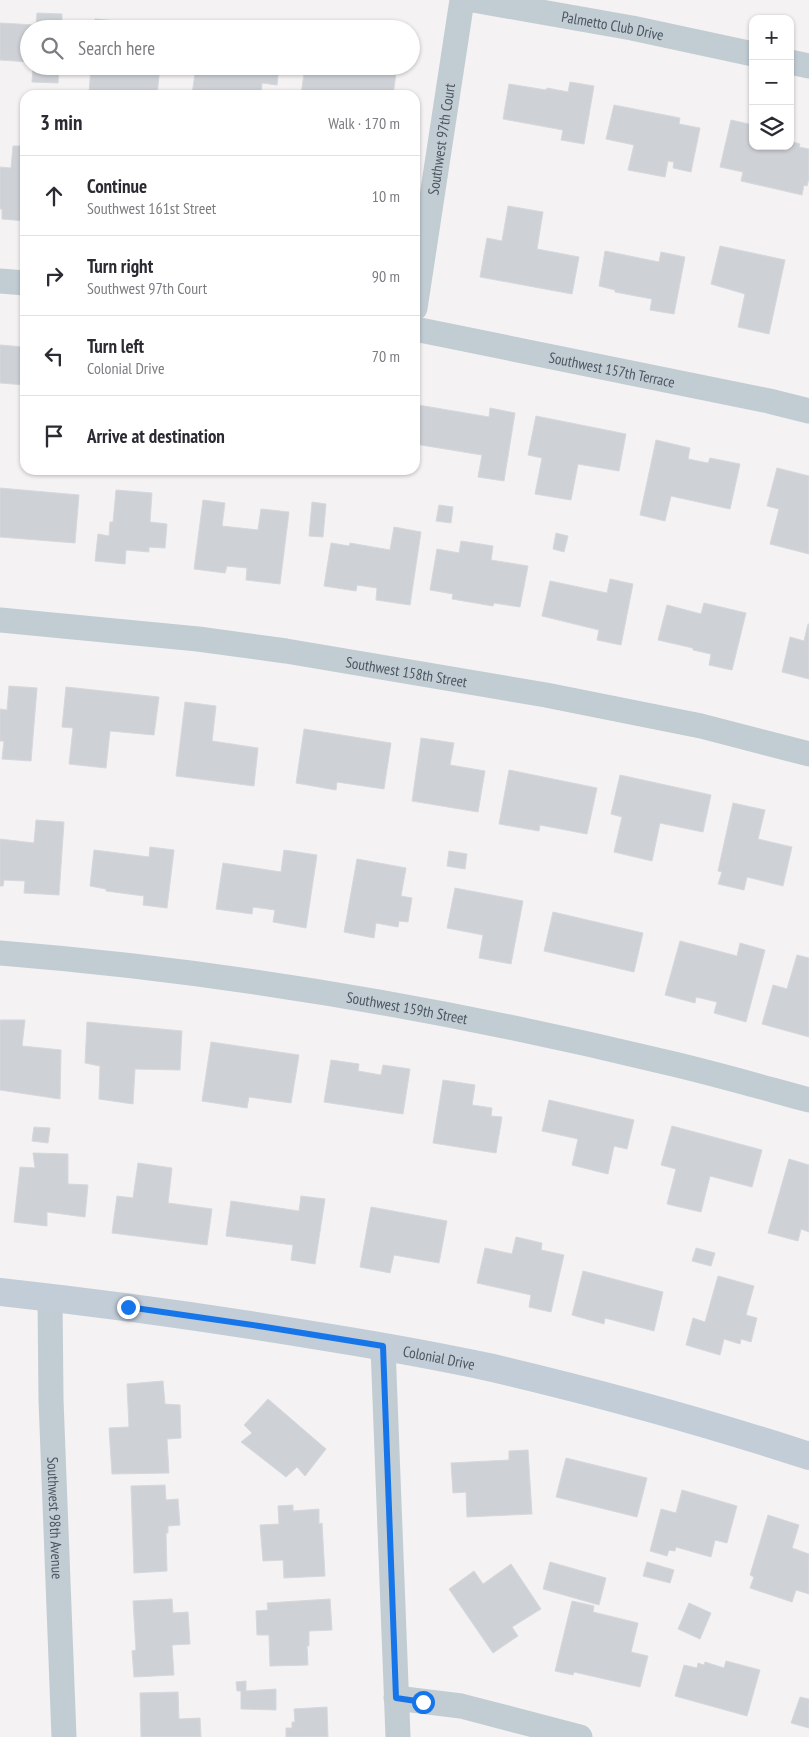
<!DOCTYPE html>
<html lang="en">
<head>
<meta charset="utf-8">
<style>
	body { margin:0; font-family:"PT Sans Narrow",sans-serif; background:#f2f2f3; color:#2b2b33 }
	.controls { position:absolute; right:15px; top:15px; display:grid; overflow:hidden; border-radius:10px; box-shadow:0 1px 4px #0004 }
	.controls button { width:45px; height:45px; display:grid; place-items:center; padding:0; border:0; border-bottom:1px solid #e1e1e2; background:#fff; color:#2b2b33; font:25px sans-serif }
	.stop { position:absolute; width:15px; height:15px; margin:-11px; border:4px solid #1676e9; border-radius:50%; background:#fff }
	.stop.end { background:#1676e9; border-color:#fff; box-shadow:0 1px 5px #0008 }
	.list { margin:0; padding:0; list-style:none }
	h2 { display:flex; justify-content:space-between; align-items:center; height:65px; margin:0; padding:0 20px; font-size:21px }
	h2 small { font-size:16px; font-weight:400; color:#7c7c81 }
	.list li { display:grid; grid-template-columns:32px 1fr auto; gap:15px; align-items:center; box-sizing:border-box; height:80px; padding:0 20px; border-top:1px solid #e1e1e2 }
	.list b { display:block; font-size:19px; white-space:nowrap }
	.list p { margin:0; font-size:16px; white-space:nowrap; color:#7c7c81 }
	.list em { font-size:16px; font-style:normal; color:#7c7c81 }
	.icon { flex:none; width:28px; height:28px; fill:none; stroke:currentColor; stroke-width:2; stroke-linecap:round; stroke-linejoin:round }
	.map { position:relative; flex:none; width:809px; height:1737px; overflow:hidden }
	.search { position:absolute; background:#fff; box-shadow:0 1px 4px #0004; left:20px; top:20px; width:400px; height:55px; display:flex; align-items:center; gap:12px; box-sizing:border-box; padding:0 18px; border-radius:28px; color:#7c7c81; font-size:19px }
	.panel { position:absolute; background:#fff; box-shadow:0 1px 4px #0004; left:20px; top:90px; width:400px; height:385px; border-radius:15px }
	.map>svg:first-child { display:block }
</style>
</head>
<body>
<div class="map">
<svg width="809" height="1737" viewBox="0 0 809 1737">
	<rect width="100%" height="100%" fill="#f4f2f2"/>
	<path fill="#ced1d6" stroke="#d6d8dd" d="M37,13L62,14V29H29V62L0,60V23L36,25Z
		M95,19L128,22L127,29H94Z
		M33,66H59L58,83L32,82Z
		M91,66H160L157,95L89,94Z
		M196,66H279L277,85L262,83L261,95H192Z
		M305,66H397L393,95H350L326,92V95H301Z
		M570,82L594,86L584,144L561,140L563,130L503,119L509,84L546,90L547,88L568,92Z
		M614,105L680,118L679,124L700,128L691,172L673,168L674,162L668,161L665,177L628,170L634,145L606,139Z
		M731,120L753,125V146H790V141L800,144L799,147L809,149V178L807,186L804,185L802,195L741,181L743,172L720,167Z
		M13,146H25V221L2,219V209H0V167L11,168Z
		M508,206L543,212L537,249L579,257L572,294L480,277L487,238L502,241Z
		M720,246L785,260L769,334L738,327L745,294L711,284Z
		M605,251L659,262L661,252L685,257L674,314L650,310L652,299L615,292V290L599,286Z
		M0,345L25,347V385L0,383Z
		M418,405L489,417L490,408L515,413L504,481L478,477L482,455L415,444V424Z
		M536,416L626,434L619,471L578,464L571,500L535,494L542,458L528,455Z
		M656,440L690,448L688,459L708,463L710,458L740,464L730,509L671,496L665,521L640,515Z
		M777,468L809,476V554L770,544L779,509L767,506Z
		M0,488L79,495L75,543L0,537Z
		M116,490L152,493L150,522L167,524L165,548L149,547V552L126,550L125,564L95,561L98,534L109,536L110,522H113Z
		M203,500L225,503L222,526L258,530L261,509L289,512L280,584L246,580L247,568L227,566L225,573L194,569Z
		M312,502L326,504L323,537L309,536Z
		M439,505L453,507L451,523L436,521Z
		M394,527L421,532L410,605L376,600L377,588L357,585L356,591L324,586L331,543L349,546L350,543L390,550Z
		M556,533L568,536L564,552L553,549Z
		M461,541L493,546L491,560L528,566L520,607L494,603L493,606L452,599L453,594L430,590L437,549L459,553Z
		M610,579L633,584L621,645L597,640L599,630L542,616L550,581L607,593Z
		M704,603L746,613L732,670L709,665L711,654L693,650V648L658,640L667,605L701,614Z
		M808,624H809V679L782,672L790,637L804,641Z
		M9,686L37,688L31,761L2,759L4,741H0V709L7,710Z
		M66,687L159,697L154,735L110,731L106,768L69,764L73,728L62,727Z
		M185,702L216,706L212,741L258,748L254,786L176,776Z
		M304,729L391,743L384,789L337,782L336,790L296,783Z
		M421,738L454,743L450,765L485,771L478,812L412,801Z
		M509,770L597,788L587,834L540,825L539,831L499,824Z
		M620,775L711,795L703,832L660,823L652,861L614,852L622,817L611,814Z
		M733,803L765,810L758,839L792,847L783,886L747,877L744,890L718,884L722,872L718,871Z
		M36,820L64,822L59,895L24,893L25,881L4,880L3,886H0V839L34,843Z
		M150,847L174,850L167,908L143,905L144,896L106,891V889L90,886L94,850L149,857Z
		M284,850L317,855L306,928L273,922L275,910L253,907L252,914L216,909L223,863L281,872Z
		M449,851L467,854L465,869L447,866Z
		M357,859L406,868L401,896L412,898L408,922L399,921L398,927L376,923L374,938L344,932Z
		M455,888L523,901L511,964L479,958L483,935L447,928Z
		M553,912L643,933L634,972L544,951Z
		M680,941L737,956L740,943L765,950L746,1022L714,1013L717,1002L696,997L695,1003L665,995Z
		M797,955L809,958V1037L762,1024L773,985L787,989Z
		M0,1020H25L22,1046L61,1050L60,1099L0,1090Z
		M87,1022L182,1031L180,1070L135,1069L133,1104L99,1099L100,1066L85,1063Z
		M211,1042L299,1055L291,1103L249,1097L247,1108L202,1101Z
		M331,1060L359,1064L358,1071L381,1075L383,1065L410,1069L403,1114L324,1102Z
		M443,1080L475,1085L472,1105L492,1108L491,1116L502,1117L496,1153L433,1143Z
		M549,1100L634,1120L627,1149L614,1146L608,1174L572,1165L578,1139L542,1131Z
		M672,1126L762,1150L752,1187L710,1176L701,1212L667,1204L676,1169L661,1165Z
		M34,1127L50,1128L48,1143L32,1141Z
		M33,1153L68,1154V1184L88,1185L85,1217L47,1212V1226L14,1222L20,1167L35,1168Z
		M789,1159L809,1165V1232L801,1229L798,1241L768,1233Z
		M138,1163L172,1168L168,1203L212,1209L207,1245L112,1233L117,1196L133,1198Z
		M301,1196L325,1199L315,1264L291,1260L293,1245L226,1236L231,1201L299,1211Z
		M371,1207L447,1221L439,1263L394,1255L390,1273L360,1267Z
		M516,1237L542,1243L541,1250L564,1255L551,1312L529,1307L531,1295L477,1283L485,1248L512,1254Z
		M696,1248L715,1253L711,1266L692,1261Z
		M583,1271L663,1292L654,1331L605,1318L604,1324L572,1315Z
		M718,1276L754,1286L746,1315L757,1318L751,1342L741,1339L740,1344L724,1339L720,1355L686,1345L693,1318L705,1322Z
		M163,1381L165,1404L180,1405L181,1438L167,1439L169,1473L112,1474L109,1428L129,1427L127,1384Z
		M268,1399L326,1449L305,1476L297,1467L286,1477L241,1442L252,1433L244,1425Z
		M528,1450L532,1514L467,1517L466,1492L453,1493L451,1463L509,1460V1451Z
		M566,1458L647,1478L637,1517L556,1497Z
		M165,1485L166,1500L178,1499L180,1525L168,1526V1533H166L167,1571L134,1573L131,1486Z
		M682,1490L737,1506L727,1543L715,1540L711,1557L676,1547L675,1551L669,1550L667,1556L650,1551L661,1509L676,1513Z
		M293,1505V1511L319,1509V1524L322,1523L325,1576L284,1578L283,1560L263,1561L260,1525L279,1524L278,1506Z
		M768,1515L799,1525L792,1548L809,1554V1594L796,1590L792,1602L750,1588L754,1577L750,1575Z
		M550,1562L606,1578L599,1605L543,1589Z
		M647,1562L674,1570L670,1583L643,1576Z
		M511,1564L541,1609L512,1627L518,1636L493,1653L449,1589L474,1571L483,1584Z
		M172,1599L173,1613L188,1612L190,1644L172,1645L174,1675L134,1677L132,1651L136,1650L133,1601Z
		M330,1599L332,1630L309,1631V1646H307L308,1665L270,1666L269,1635H257L256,1611L268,1610L267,1603Z
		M572,1601L594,1606L593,1612L638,1623L631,1652L648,1656L640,1687L574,1672L573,1675L555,1671Z
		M689,1603L711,1613L700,1639L678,1629Z
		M726,1661L760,1670L747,1716L675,1696L684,1665L697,1668L698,1663L704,1665L705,1662L724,1668Z
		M246,1681V1691L276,1689V1710L241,1709V1691H237L236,1682Z
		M178,1692L179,1719L200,1718L201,1737H141L140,1693Z
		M800,1697L809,1699V1728L791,1723Z
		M327,1707L328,1737H286V1728H292V1722H295L294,1709Z"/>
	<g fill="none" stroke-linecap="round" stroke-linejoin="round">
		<g stroke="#c2ccd3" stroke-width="25">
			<path id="s1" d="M473,0L632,28L753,54"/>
			<path d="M790,62L809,66"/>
			<path d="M0,281L25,283"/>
			<path id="s2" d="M415,308L462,0"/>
			<path id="s3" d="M415,329L769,401L809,411"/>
			<path id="s4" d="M0,620L198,639L286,651L546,695L701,726L809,754"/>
			<path id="s5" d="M0,953C225,971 446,1009 665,1062C713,1073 761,1087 809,1100"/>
			<path id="s6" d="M50,1298L51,1400L64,1737"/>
			<path d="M383,1347L398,1737"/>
			<path d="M396,1698L461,1706L580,1737"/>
		</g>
		<path stroke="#c2cdd8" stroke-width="28" id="s7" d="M0,1292C109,1304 217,1319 325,1337C381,1346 437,1356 493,1368C599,1393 705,1422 809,1456"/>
	</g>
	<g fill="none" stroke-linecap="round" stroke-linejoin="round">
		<path stroke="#1676e9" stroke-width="6" d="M128,1307L259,1326L383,1346L396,1698L423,1702"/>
	</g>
	<g text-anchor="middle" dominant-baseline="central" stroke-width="4" stroke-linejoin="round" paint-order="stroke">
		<g font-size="15" fill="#495560" stroke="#fff">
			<text stroke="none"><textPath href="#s1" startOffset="142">Palmetto Club Drive</textPath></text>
			<text stroke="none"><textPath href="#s2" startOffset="171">Southwest 97th Court</textPath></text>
			<text stroke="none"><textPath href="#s3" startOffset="201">Southwest 157th Terrace</textPath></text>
			<text stroke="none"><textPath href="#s4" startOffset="410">Southwest 158th Street</textPath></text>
			<text stroke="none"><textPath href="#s5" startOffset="411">Southwest 159th Street</textPath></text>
			<text stroke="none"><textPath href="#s7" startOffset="444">Colonial Drive</textPath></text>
			<text stroke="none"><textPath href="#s6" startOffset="220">Southwest 98th Avenue</textPath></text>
		</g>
	</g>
</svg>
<div class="controls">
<button>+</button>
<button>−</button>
<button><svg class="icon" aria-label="layers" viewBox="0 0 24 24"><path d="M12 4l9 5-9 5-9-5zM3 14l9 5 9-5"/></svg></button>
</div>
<div class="stop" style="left:423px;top:1702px"></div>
<div class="stop end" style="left:128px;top:1307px"></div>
<div class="search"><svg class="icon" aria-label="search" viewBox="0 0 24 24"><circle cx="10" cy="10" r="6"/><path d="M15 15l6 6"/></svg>Search here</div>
<section class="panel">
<h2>3 min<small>Walk · 170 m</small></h2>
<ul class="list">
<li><svg class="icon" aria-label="ahead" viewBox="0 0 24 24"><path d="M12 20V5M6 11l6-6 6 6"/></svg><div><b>Continue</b><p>Southwest 161st Street</p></div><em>10 m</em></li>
<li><svg class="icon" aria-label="right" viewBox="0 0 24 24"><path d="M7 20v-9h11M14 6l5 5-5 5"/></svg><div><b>Turn right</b><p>Southwest 97th Court</p></div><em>90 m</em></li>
<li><svg class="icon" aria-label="left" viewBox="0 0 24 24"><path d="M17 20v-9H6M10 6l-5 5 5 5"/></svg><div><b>Turn left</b><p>Colonial Drive</p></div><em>70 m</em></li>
<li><svg class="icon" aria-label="arrive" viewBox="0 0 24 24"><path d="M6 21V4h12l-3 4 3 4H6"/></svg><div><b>Arrive at destination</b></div></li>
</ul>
</section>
</div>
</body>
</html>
